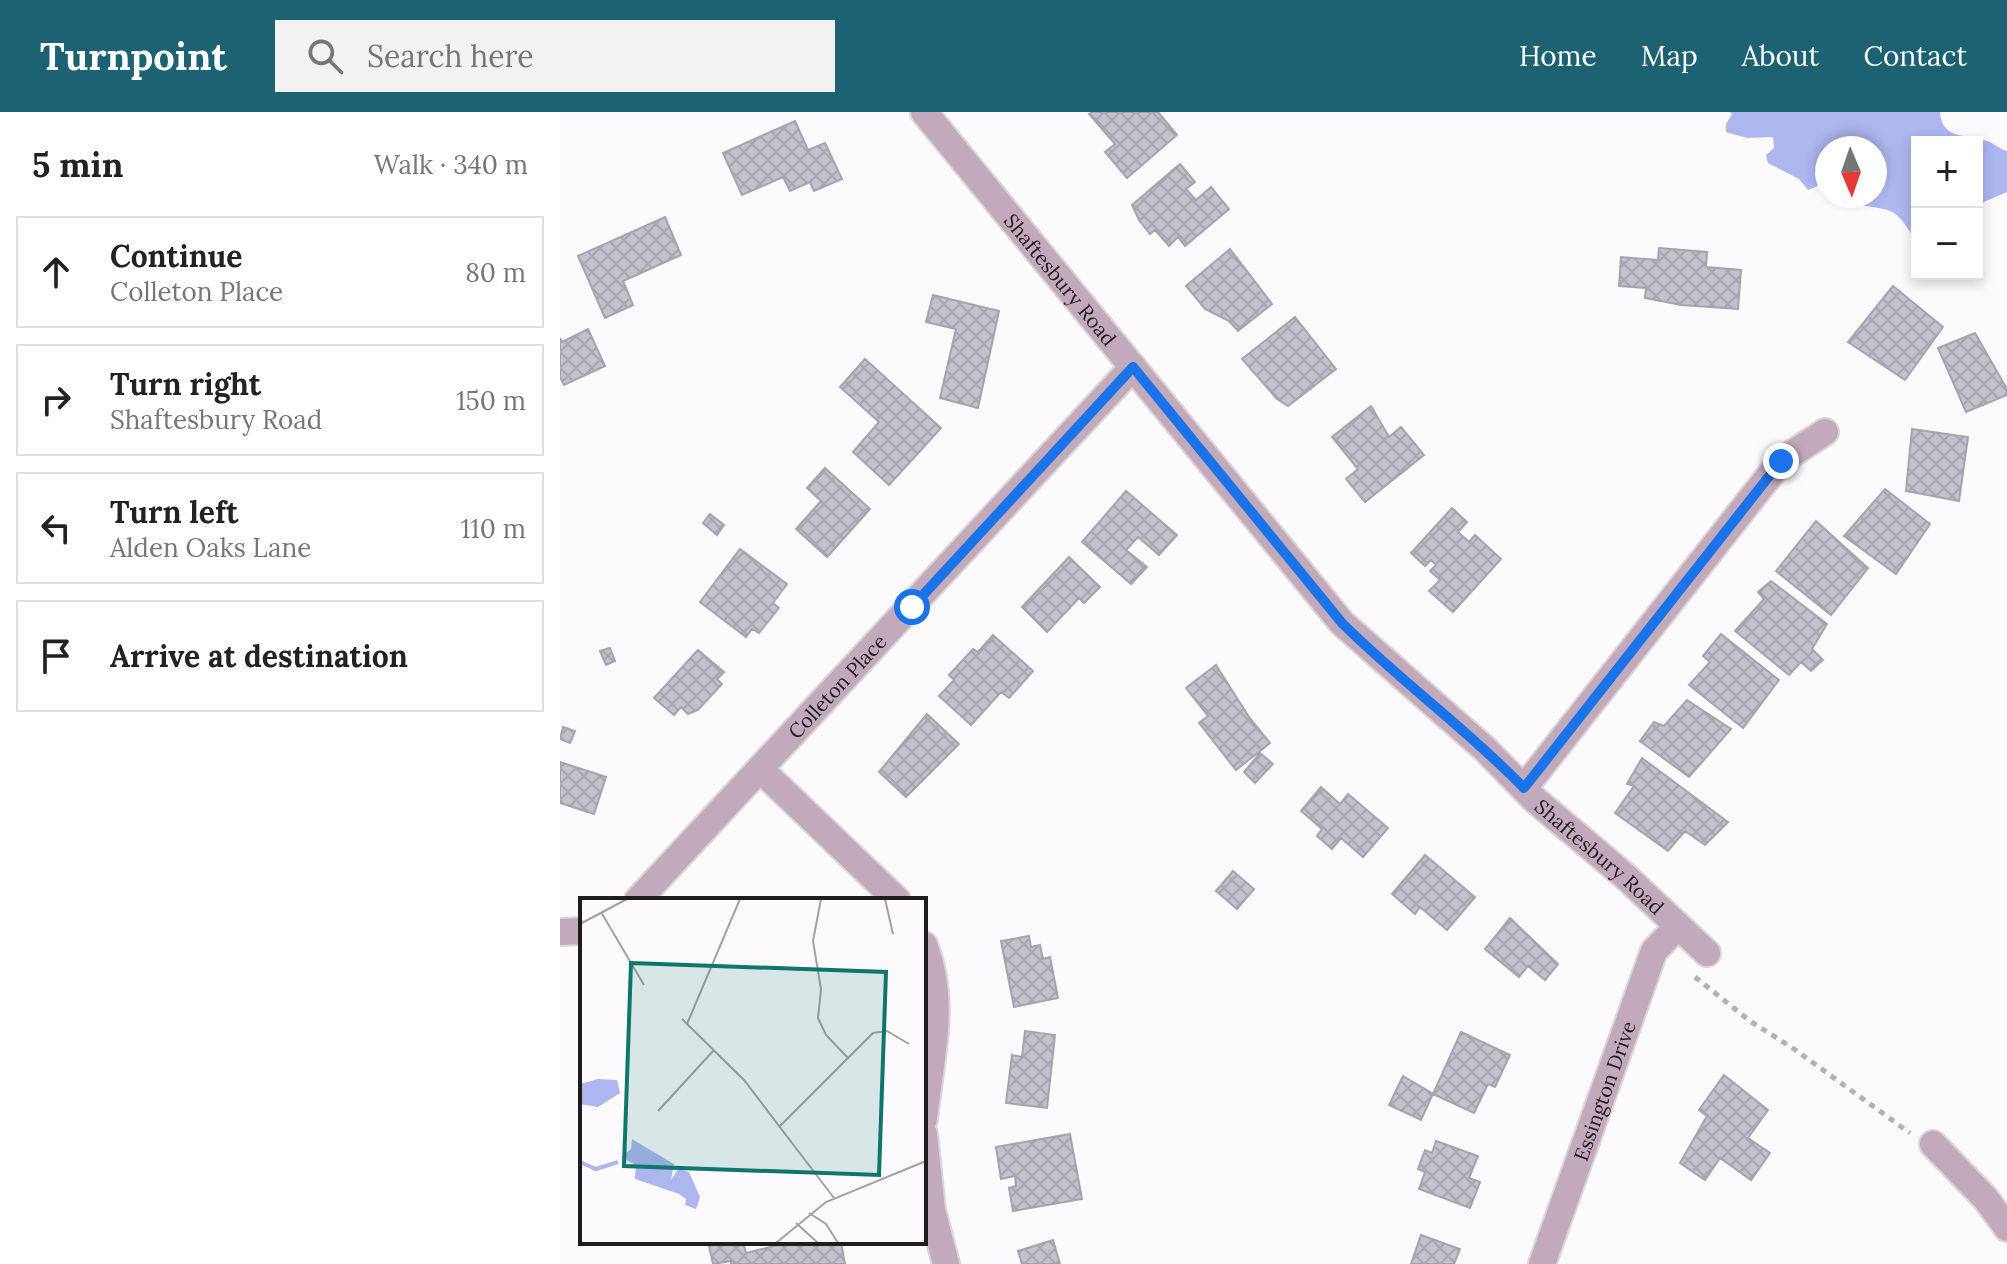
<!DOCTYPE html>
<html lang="en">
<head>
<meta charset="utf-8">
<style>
	body { margin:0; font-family:Lora,serif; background:#f2f2f2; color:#222 }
	.controls { position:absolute; right:24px; top:24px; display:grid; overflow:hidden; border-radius:0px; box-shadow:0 4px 12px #0003 }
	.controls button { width:72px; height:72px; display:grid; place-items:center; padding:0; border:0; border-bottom:2px solid #e0e0e0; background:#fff; color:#222; font:40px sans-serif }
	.compass { position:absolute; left:1255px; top:24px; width:72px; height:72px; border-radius:50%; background:#fff; box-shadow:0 4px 12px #0003; rotate:178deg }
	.stop { position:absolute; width:24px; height:24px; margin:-18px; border:6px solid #1a73e8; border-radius:50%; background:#fff }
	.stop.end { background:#1a73e8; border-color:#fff; box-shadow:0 2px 8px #0008 }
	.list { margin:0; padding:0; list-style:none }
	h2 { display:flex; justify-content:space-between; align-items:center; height:104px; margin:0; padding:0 32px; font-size:34px }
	h2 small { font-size:26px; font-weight:400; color:#767676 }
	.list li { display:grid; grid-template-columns:52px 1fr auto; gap:24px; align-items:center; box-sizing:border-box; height:112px; margin:0 16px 16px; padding:0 16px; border:2px solid #e0e0e0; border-radius:0px }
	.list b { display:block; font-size:30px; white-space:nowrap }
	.list p { margin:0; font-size:26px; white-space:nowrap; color:#767676 }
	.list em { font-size:26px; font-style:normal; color:#767676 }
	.icon { flex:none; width:44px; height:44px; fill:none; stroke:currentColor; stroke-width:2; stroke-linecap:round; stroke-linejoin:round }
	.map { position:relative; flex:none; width:1447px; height:1152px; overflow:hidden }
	header { display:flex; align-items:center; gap:48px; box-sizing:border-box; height:112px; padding:0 40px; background:#1d6273; color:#fff }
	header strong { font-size:38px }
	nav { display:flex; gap:44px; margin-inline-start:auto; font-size:28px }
	.search { width:560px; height:72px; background:#f2f2f2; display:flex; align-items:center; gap:20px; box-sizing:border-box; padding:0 28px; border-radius:0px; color:#767676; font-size:30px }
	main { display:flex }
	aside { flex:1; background:#fff }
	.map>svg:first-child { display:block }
</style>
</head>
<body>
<header>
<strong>Turnpoint</strong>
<div class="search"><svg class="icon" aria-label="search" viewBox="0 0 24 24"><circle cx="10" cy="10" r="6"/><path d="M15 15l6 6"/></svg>Search here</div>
<nav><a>Home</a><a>Map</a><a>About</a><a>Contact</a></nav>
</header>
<main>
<aside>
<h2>5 min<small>Walk · 340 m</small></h2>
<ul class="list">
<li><svg class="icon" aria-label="ahead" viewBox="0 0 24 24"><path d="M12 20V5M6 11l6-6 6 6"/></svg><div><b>Continue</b><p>Colleton Place</p></div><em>80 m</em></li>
<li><svg class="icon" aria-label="right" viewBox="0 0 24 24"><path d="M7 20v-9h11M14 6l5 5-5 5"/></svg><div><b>Turn right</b><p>Shaftesbury Road</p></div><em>150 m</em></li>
<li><svg class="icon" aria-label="left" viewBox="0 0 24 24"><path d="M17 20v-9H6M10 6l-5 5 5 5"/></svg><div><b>Turn left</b><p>Alden Oaks Lane</p></div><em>110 m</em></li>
<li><svg class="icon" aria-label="arrive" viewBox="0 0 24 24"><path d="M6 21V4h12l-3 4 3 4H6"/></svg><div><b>Arrive at destination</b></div></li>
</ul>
</aside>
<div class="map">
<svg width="1447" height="1152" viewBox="0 0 1447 1152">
	<defs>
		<pattern id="building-cross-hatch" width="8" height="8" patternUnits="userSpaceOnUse" patternTransform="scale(2)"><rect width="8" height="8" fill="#c4c1cd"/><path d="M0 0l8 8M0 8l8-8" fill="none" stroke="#a8a5b0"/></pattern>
	</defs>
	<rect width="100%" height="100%" fill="#fdfafe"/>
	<path fill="#aeb6f0" d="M1170,0H1380C1381,29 1411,22 1430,30C1436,33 1440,37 1447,39V80L1417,93V30H1357V145L1353,138L1356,129C1349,119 1341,103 1330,99C1315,93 1298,97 1286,84H1315V36H1267V70L1248,78L1239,67L1208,51L1206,43L1214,36L1213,25L1187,26L1166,20V12L1172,2Z"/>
	<path fill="url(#building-cross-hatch)" stroke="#a6a3ae" stroke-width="2" d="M532,0H598L617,23L567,66L545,40L555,32L529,2Z
		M235,9L248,38L265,31L282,67L254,79L250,70L230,79L223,65L182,83L163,41Z
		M620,52L635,70L626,77L636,88L651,75L669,97L625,134L618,125L609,134L595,118L590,122L579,108L572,93Z
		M105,105L121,143L63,169L73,193L45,206L18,144Z
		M1099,136L1147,140L1146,155L1181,158L1178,197L1121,193L1085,186L1086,176L1059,174L1061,145L1098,148Z
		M670,137L712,192L678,219L669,209L645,197L626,174Z
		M1333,174L1383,215L1345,268L1288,230Z
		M373,183L439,199L418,296L380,286L396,217L366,210Z
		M735,205L776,257L728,294L717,287L682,247Z
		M28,217L45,254L4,273L0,265V226L2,230Z
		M1415,221L1447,277V283L1406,300L1378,236Z
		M305,247L381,316L329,373L293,340L319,310L280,275Z
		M811,294L829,325L841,315L864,343L805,390L786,367L798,357L772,325Z
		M1352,317L1408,325L1399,389L1346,379Z
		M265,356L310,397L267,445L236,417L261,389L247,376Z
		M1325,377L1370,412L1336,462L1284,424Z
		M566,379L617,423L599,443L578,425L566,438L587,455L571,472L522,430Z
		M892,396L907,410L898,420L909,430L915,423L941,447L893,500L869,479L880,468L870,459L876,453L871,448L865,454L851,441Z
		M150,402L164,413L157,423L143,411Z
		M1256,409L1308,456L1271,503L1216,459Z
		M180,437L227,472L213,491L219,496L199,521L192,517L186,525L140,490Z
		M509,445L540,475L524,491L519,486L487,520L462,495Z
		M1211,469L1267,512L1252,537L1263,548L1251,559L1241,550L1229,563L1175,519L1204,487L1198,480Z
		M1161,522L1219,568L1183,616L1129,573L1150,550L1143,544Z
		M433,523L473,559L449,586L441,580L411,613L379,584L394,568L389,563L413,537L418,540Z
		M50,536L55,549L46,553L40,539Z
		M138,538L164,560L157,567L162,572L138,598L128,602L121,595L114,603L94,586Z
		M656,553L689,605L710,631L676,658L639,611L648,604L626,576Z
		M1127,588L1171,617L1129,665L1080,629L1094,610L1104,614Z
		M367,602L399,632L346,685L319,660Z
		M3,615L15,619L10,631L0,627Z
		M700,641L713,652L695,671L684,660Z
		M1082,646L1168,710L1145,733L1125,719L1108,739L1055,701L1074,674L1067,672Z
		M0,650L46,665L34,702L0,691Z
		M761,675L780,692L788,682L828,716L803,745L781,726L772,737L757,724L762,717L741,699Z
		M865,743L915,785L887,818L860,795L855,802L832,782Z
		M673,759L694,777L677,797L656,779Z
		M950,806L998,852L985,868L968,854L959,865L925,837Z
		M469,824L471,835L480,833L483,847L490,845L498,886L454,895L441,829Z
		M465,919L495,923L487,996L446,991L452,943L462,945Z
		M901,920L950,943L935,975L928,972L914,1001L873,982Z
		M1164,963L1208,998L1188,1026L1210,1041L1191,1068L1160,1046L1145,1068L1120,1051L1147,1004L1139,998Z
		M843,964L873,982L861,1008L829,993Z
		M510,1022L522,1087L453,1099L449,1076L456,1074L455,1064L441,1067L436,1035Z
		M876,1029L918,1044L909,1066L920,1070L910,1096L859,1077L865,1060L858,1057L865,1038L872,1041Z
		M861,1123L900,1137L894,1152H851Z
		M493,1128L500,1152H462L458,1139Z
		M169,1130H183L186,1141L230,1130H281L285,1152H171V1149L153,1152L149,1134Z"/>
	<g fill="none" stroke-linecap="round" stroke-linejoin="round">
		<defs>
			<g id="minor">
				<path id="s1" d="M364,0L782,511L925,637L974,687L1066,765L1147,841"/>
				<path d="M200,657L337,788"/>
				<path d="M964,676L1221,349L1265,320"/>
				<path id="s2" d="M78,788L573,255"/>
				<path d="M0,820L22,819"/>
				<path d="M364,833C387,891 370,948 364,1007"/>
				<path d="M364,1022L372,1098L386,1152"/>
				<path d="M1373,1032L1426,1087L1447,1116"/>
				<path id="s3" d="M982,1152L1094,839L1118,814"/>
			</g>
		</defs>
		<use href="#minor" stroke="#d9d6da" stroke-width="30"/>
		<path stroke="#b3b0b3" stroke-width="5" stroke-dasharray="6 6" stroke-linecap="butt" d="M1135,865L1190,909L1234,937L1350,1021"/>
		<use href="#minor" stroke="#c3aaba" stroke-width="26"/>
	</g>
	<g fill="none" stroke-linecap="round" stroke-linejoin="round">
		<path stroke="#1a73e8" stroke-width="10" d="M352,495L573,255L782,511C840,569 907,617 964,676L1221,349"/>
	</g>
	<g text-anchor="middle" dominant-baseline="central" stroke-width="6" stroke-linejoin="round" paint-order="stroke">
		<g font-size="20" fill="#1f1c1f" stroke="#fff">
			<text stroke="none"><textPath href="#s1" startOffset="216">Shaftesbury Road</textPath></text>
			<text stroke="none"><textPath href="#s2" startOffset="292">Colleton Place</textPath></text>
			<text stroke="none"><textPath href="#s1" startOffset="1008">Shaftesbury Road</textPath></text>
			<text stroke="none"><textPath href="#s3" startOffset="184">Essington Drive</textPath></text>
		</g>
	</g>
	<g transform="translate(20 786)">
		<rect width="346" height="346" fill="#fdfafe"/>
		<path d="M18,181L37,182L40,195L18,209L0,206V186ZM52,241L94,266L91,282L98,271L109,274L120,299L116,311L105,307L106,301L99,296L55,281L56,267L41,259L51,251Z" fill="#aeb6f0"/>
		<path fill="none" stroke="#aeb6f0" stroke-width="4" d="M0,264L16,271L38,264"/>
		<path fill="none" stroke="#a4a1a5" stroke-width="2" d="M241,1L233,43L241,91L238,120L246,137L268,160M305,1L313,36M21,14L64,87M0,26L47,1M102,121L164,182L254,300M107,126L160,1M78,213L134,152M200,228L293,135L307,133L329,146M229,315L246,326L258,345M216,325L238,345M196,345L246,304L346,263"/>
		<path fill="#0f766e" fill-opacity="0.15" stroke="#0f766e" stroke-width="4" d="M51,65L306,74L299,277L44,268Z"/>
		<rect width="346" height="346" fill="none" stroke="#1f1c1f" stroke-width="4"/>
	</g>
</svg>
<div class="controls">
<button>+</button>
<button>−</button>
</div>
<svg class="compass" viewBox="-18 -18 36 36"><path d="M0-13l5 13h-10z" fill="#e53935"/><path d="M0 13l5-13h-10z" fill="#767676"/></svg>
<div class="stop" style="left:352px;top:495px"></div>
<div class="stop end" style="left:1221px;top:349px"></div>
</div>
</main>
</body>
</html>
